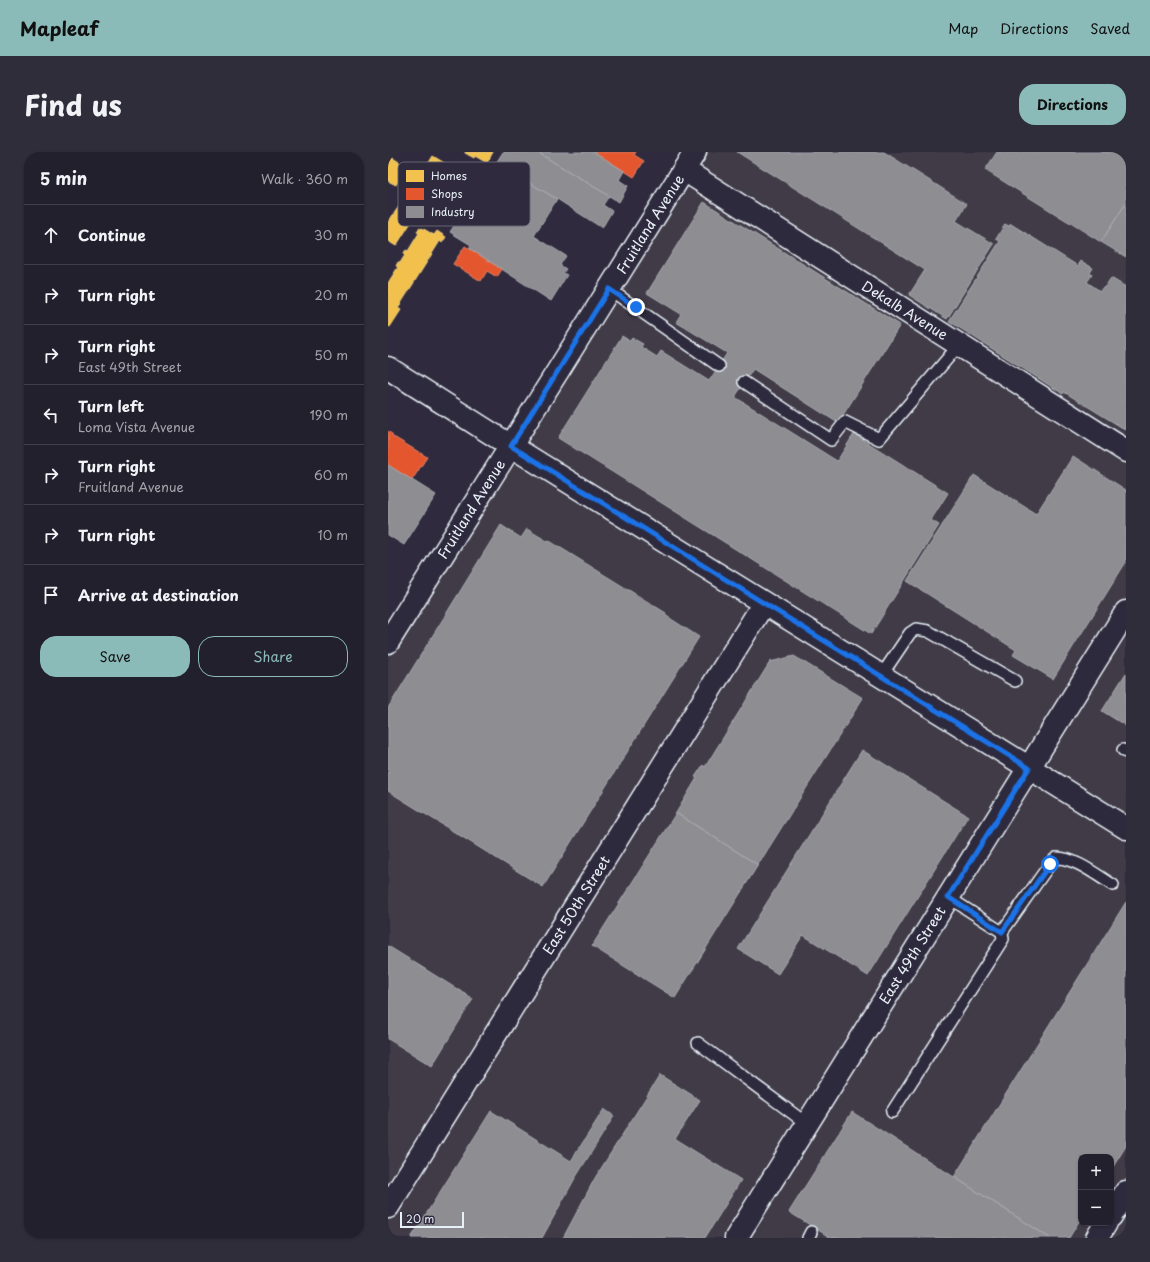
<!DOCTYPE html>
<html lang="en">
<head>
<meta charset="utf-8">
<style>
	body { margin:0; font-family:"Playpen Sans",sans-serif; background:#2f2d3a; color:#f1f3f6 }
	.controls { position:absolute; right:12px; bottom:12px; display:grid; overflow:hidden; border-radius:8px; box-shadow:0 1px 3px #0004 }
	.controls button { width:36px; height:36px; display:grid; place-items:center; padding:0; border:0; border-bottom:1px solid #403e4a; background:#23202e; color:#f1f3f6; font:20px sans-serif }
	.scale { position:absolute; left:12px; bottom:10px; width:64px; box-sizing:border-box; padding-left:4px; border:2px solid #e8f1f8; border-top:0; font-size:11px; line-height:14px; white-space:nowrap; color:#e8f1f8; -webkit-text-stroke:3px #2f2a3d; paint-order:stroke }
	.stop { position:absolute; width:12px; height:12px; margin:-9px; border:3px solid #1a73e8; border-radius:50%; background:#fff }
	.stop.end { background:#1a73e8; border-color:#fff; box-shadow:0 1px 4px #0008 }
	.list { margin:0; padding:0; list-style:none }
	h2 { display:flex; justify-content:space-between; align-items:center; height:52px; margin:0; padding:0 16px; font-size:17px }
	h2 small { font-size:13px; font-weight:400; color:#a3a3aa }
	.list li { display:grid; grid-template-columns:26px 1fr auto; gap:12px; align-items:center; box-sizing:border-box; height:60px; padding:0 16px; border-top:1px solid #403e4a }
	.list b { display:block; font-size:15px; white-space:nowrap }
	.list p { margin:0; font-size:13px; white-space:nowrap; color:#a3a3aa }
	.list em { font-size:13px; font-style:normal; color:#a3a3aa }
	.actions { display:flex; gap:8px; padding:12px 16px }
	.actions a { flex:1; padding:9px 0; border:1px solid #8bbbb9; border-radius:16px; text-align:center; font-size:14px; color:#8bbbb9 }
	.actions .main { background:#8bbbb9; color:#111 }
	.icon { flex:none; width:22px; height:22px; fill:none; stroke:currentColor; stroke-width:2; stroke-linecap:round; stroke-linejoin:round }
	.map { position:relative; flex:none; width:738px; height:1086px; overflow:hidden; border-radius:16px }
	header { display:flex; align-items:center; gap:24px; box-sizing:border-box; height:56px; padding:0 20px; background:#8bbbb9; color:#111 }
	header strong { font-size:19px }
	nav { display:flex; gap:22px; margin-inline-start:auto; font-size:14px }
	.intro { display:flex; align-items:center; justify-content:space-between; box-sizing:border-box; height:96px; padding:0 24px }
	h1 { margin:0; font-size:28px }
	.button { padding:10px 18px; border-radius:16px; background:#8bbbb9; color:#111; font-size:14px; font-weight:700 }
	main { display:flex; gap:24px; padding:0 24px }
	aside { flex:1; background:#23202e; border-radius:16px; box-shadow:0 1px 3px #0004 }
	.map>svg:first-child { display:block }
</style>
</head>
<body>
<header>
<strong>Mapleaf</strong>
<nav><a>Map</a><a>Directions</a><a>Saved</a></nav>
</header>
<div class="intro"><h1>Find us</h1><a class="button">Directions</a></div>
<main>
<aside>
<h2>5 min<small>Walk · 360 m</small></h2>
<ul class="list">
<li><svg class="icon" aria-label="ahead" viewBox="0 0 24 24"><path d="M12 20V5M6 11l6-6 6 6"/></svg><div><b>Continue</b></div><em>30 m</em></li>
<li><svg class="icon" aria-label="right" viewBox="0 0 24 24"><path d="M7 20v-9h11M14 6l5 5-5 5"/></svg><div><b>Turn right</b></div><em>20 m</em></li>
<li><svg class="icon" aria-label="right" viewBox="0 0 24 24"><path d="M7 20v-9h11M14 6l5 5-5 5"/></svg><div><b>Turn right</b><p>East 49th Street</p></div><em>50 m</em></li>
<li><svg class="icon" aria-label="left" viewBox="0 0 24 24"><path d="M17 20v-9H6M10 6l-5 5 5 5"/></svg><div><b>Turn left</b><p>Loma Vista Avenue</p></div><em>190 m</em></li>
<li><svg class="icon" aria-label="right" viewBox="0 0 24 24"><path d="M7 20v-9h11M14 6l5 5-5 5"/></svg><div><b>Turn right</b><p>Fruitland Avenue</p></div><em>60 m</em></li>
<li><svg class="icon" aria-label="right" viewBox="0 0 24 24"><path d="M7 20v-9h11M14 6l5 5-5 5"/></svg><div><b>Turn right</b></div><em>10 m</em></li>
<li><svg class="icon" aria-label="arrive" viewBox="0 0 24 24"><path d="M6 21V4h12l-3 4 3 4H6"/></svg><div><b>Arrive at destination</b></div></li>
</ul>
<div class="actions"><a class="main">Save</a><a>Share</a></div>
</aside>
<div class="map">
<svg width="738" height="1086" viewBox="0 0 738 1086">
	<rect width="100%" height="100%" fill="#2f2a3d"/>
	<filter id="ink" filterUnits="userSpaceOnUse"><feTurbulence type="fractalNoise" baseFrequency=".025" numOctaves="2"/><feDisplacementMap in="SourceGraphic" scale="8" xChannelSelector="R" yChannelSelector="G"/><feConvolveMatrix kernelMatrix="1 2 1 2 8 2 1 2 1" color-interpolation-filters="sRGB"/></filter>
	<g filter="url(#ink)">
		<path fill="#413a46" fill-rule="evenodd" d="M302,0H738V1086H0V489ZM693,1005H723V1071H693Z"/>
		<path fill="#f2c14e" stroke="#efcf81" d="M77,0H105L99,11L87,4L86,6L77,1Z
			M0,3L19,15L8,33L0,29Z
			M45,4L68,18L62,28L54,23L49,29L35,20Z
			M24,36L49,53L41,64L31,58L8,94L0,89V70Z
			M31,76L33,77L34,76L46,83L49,79L58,85L54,91L52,89L10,156L13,158L2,175L0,174V131L10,115L8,114L10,110L12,111L17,103L15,102L18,98L20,99L31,81L29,80Z"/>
		<path fill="#e4572e" stroke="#e5856b" d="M206,0H248L246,3L256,9L246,25Z
			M77,94L114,117L109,125L99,119L93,129L65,112Z
			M0,279L5,283L4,284L39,305L24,328L0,313Z"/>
		<path fill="#8d8d92" stroke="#a8abb1" d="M115,0H149L221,44L215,53L224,59L214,76L169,47L108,11Z
			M149,0H206L236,19L231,28L240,34L231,50Z
			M349,0H496L579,52L568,69L606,92L559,167L521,143L537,118Z
			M609,0H738V51L713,90L597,18Z
			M107,11L169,47L146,84L178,104L172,113L178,117L175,121L179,123L163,149L81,96L83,93L62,80Z
			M316,50L512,173L450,271L365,217L347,245L449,309L466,282L560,341L543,368L551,373L483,482L170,286L234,184L242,189L244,186L255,192L253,195L269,205L273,199L321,229L331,214L339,201L288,170L293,162L259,141Z
			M738,51V105L713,90Z
			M617,72L621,74L623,72L690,114L693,109L705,116L702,121L704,123L699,130L712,139L715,135L716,136L723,126L738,135V278L676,240L675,242L561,169L612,89L608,87Z
			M685,304L738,338V410L665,527L625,503L628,498L519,429L586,323L648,362Z
			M0,313L48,343L16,393L0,383Z
			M113,373L133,386L139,377L159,389L160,388L278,461L277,463L311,485L155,735L0,639V556Z
			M406,504L475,546L370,713L288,661L309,626L307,625L315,613L317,615L382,510Z
			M738,521V574L714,559Z
			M474,598L580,664L480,824L415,783L390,822L350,797Z
			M288,661L370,713L287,846L204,794Z
			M738,750V994L723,1018V1005H693V1066L681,1086H662L566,1025Z
			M0,794L85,847L44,914L0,887Z
			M272,923L312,948L287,987L353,1028L317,1086H175L207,1026Z
			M216,957L226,964L186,1028L154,1086H23L103,959L183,1009Z
			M464,960L566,1025L662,1086H443L401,1060Z"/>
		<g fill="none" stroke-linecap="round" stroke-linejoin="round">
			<defs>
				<path id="service" d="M221,137L331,214
					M356,230L443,288L457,270L491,287L571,193
					M493,524L522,481L528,477L540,479L627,529
					M735,598L738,600
					M614,780L662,712L668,706C686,705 710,724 725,733
					M310,891L419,972
					M504,960L615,787L614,780L560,745
					M420,1086L423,1080"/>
				<path id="minor" d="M296,18L738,299
					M0,216L123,294L738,676
					M0,1055L376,451
					M723,1064L738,1040
					M348,1086L738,460
					M709,1086L718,1071"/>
				<path id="tertiary" d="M0,490L307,0"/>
			</defs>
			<use href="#service" stroke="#e8f1f8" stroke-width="14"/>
			<use href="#minor" stroke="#e8f1f8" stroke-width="25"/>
			<use href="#tertiary" stroke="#e8f1f8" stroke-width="25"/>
			<use href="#service" stroke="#2f2a3d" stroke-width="11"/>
			<use href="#minor" stroke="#2f2a3d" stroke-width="22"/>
			<use href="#tertiary" stroke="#2f2a3d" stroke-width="22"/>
		</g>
	</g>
	<g fill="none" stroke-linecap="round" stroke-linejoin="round" filter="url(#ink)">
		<path stroke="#1a73e8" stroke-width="5" d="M248,155L221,137L123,294L641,616L560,745L614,780L662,712"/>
	</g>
	<g text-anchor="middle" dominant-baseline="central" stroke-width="4" stroke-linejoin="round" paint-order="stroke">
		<g font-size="14" fill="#e8f1f8" stroke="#2f2a3d">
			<text transform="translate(262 72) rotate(-58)">Fruitland Avenue</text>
			<text transform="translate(517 158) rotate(32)">Dekalb Avenue</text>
			<text transform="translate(83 357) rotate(-58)">Fruitland Avenue</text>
			<text transform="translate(188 753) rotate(-58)">East 50th Street</text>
			<text transform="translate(524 803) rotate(-58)">East 49th Street</text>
		</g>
	</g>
	<rect x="10" y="10" width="132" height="64" rx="6" fill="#2f2a3d" stroke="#666675" stroke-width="1"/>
	<rect x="18" y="18" width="18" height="12" fill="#f2c14e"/>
	<rect x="18" y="36" width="18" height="12" fill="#e4572e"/>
	<rect x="18" y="54" width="18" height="12" fill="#8d8d92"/>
	<g font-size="11" fill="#e8f1f8">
		<text x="43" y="28">Homes</text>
		<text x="43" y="46">Shops</text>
		<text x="43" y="64">Industry</text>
	</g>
</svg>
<div class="controls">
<button>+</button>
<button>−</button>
</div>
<div class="scale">20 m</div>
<div class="stop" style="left:662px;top:712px"></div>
<div class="stop end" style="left:248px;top:155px"></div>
</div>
</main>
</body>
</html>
